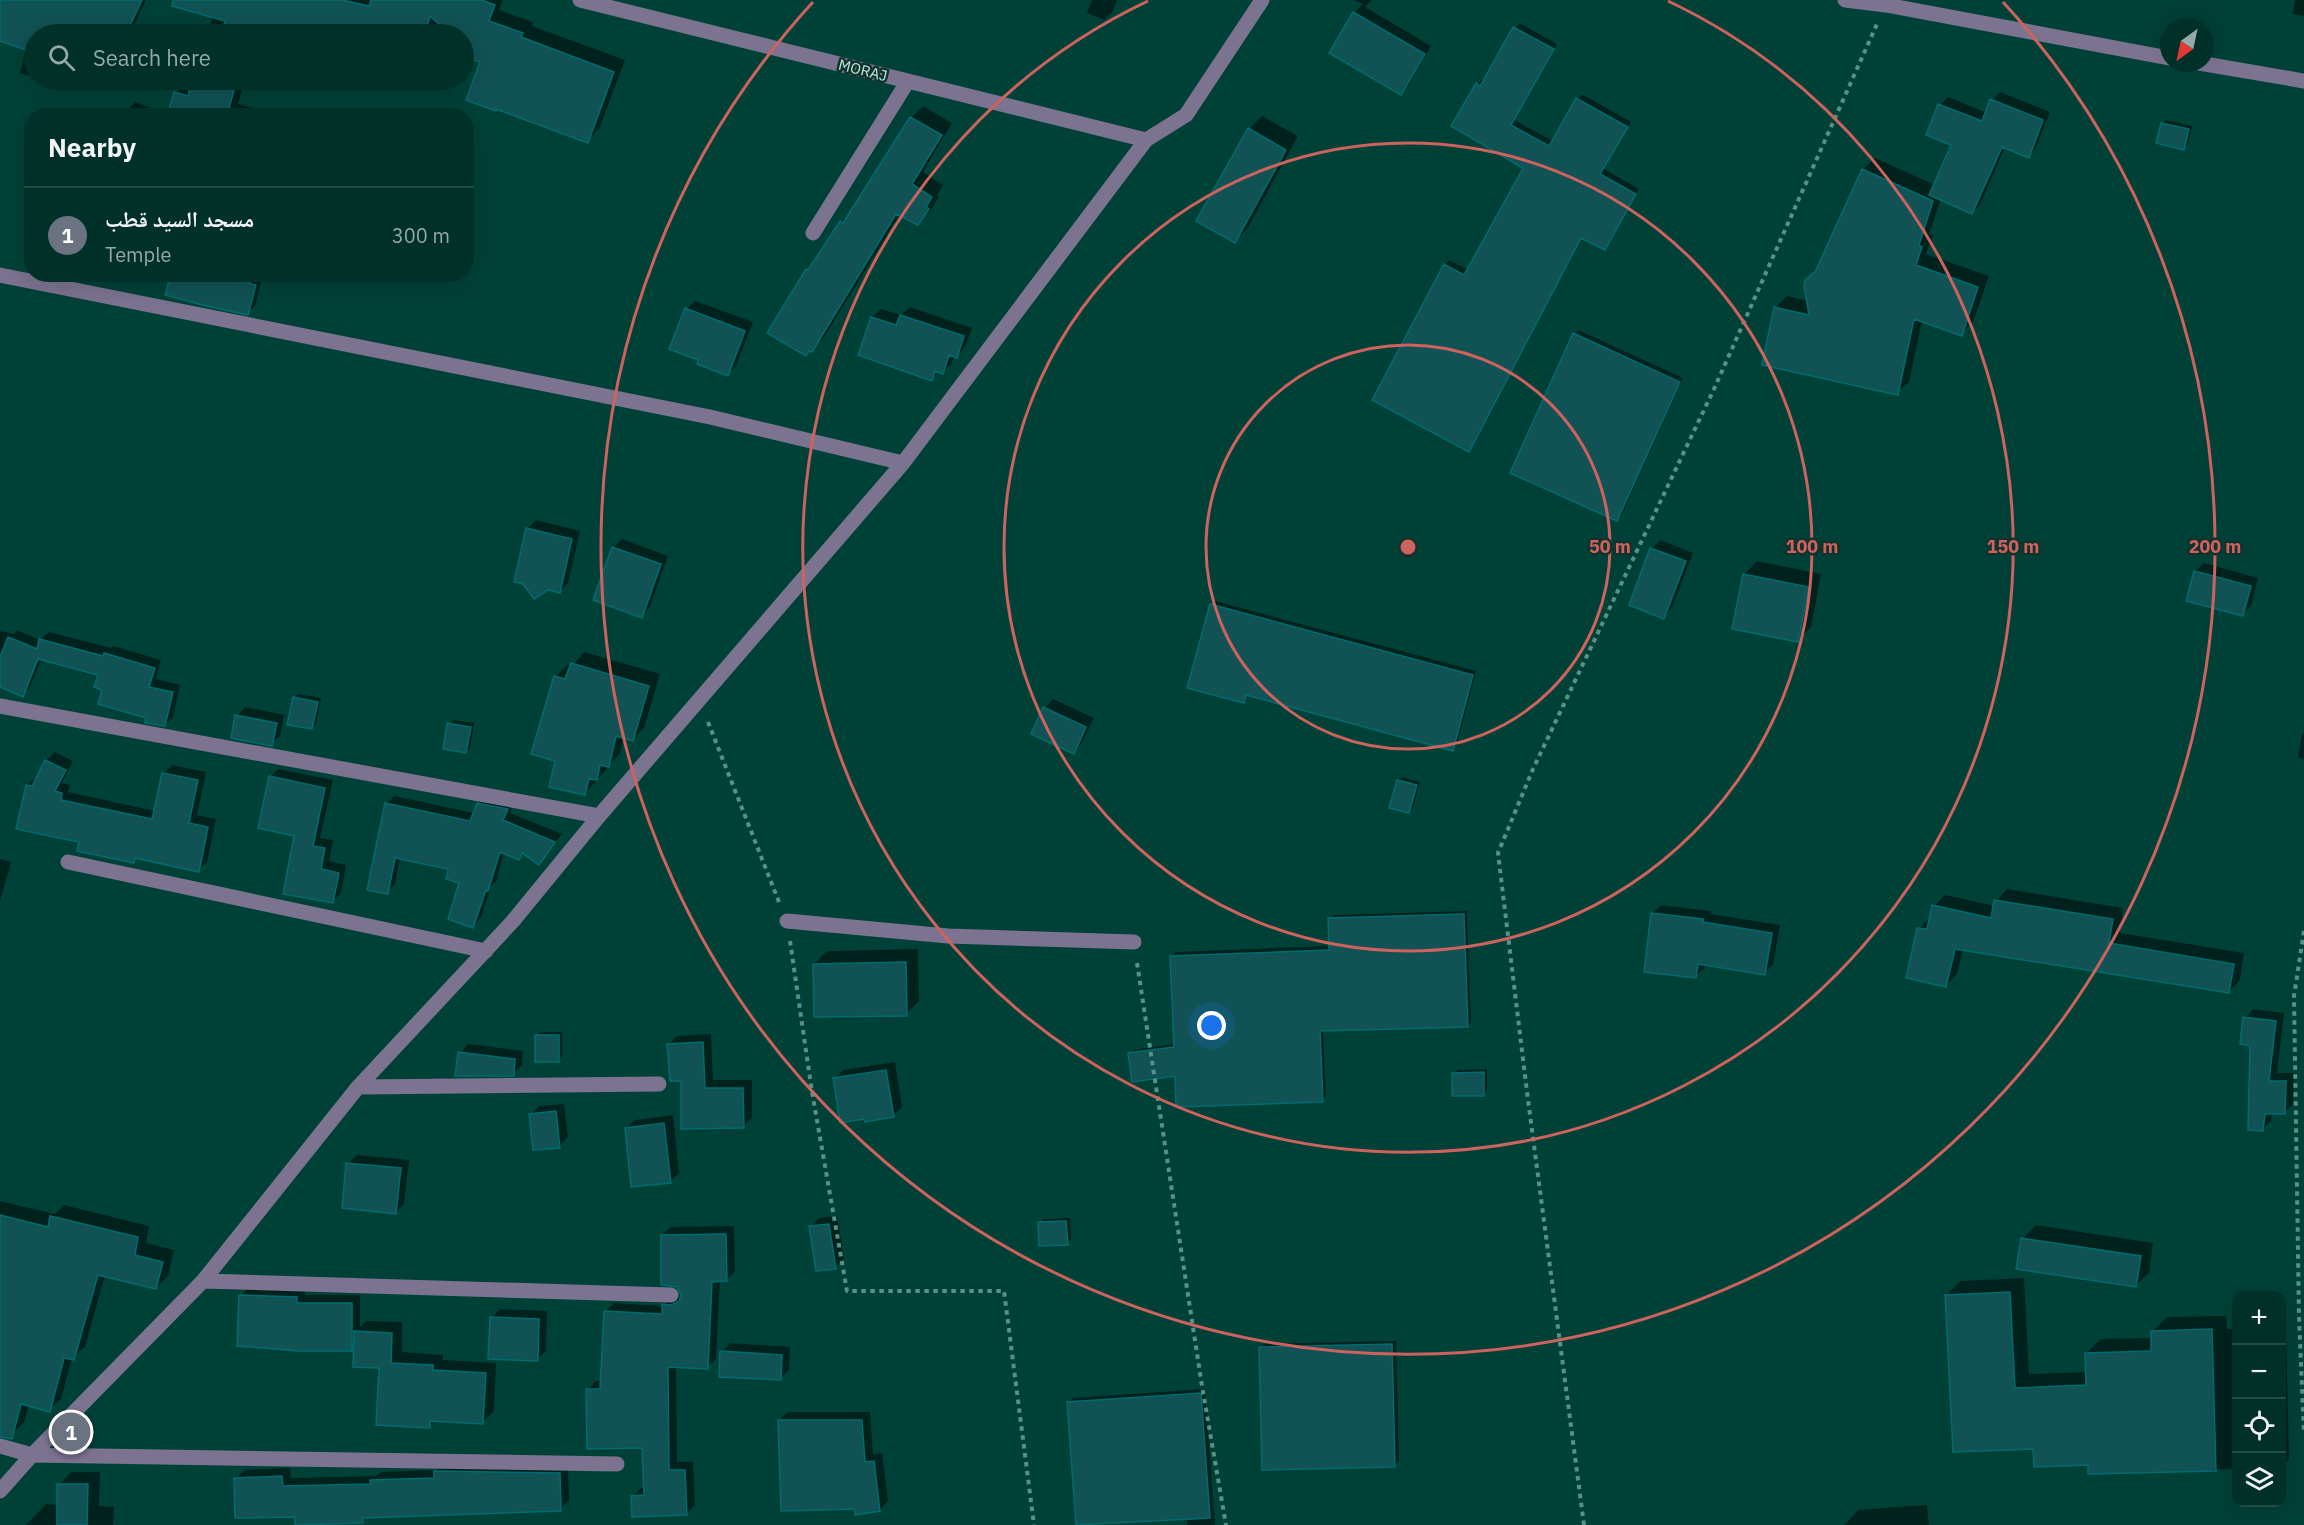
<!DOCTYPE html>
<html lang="en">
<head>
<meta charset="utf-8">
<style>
	body { margin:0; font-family:"IBM Plex Sans","Noto Naskh Arabic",sans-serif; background:#0e3d35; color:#f1f3f6 }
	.controls { position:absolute; right:18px; bottom:18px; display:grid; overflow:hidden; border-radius:12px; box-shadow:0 6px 24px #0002 }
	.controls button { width:54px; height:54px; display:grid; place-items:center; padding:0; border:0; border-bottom:2px solid #224c46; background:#003129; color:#f1f3f6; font:30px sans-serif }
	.compass { position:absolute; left:2160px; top:18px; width:54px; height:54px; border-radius:50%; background:#003129; box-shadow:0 6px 24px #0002; rotate:213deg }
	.you { position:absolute; left:1212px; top:1026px; width:21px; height:21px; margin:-15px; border:4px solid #fff; border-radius:50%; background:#1a73e8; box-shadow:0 0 0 9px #1a73e833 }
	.badge { display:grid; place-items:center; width:39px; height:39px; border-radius:50%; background:#f09ab7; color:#fff; font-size:20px; font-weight:700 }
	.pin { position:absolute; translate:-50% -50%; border:3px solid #fff; box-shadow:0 2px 6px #0006 }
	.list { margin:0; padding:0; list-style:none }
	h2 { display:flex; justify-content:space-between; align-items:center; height:78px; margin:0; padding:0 24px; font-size:26px }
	h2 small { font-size:20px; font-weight:400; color:#95a9a8 }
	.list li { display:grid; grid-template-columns:39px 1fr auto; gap:18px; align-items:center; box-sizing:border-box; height:96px; padding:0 24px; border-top:2px solid #224c46 }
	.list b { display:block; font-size:22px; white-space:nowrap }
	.list p { margin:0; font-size:20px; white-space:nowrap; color:#95a9a8 }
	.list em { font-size:20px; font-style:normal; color:#95a9a8 }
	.icon { flex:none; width:33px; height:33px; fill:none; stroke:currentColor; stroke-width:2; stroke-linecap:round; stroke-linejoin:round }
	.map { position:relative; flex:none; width:2304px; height:1525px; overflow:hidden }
	.search { position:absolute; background:#003129; box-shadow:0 6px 24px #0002; left:24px; top:24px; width:450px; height:66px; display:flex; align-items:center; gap:15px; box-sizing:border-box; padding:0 21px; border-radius:33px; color:#95a9a8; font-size:22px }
	.panel { position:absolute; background:#003129; box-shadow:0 6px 24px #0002; left:24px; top:108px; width:450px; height:174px; border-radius:24px }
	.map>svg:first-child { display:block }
</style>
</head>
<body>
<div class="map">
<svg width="2304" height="1525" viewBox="0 0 2304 1525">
	<rect width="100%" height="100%" fill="#004137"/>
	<path fill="#0007" d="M0,0H146L130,34H34V77L20,73L26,49L0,40Z
		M189,0H503L499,10L533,22L532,26L625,60L599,129L587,141L482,61L464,55V34H371L349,28L347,34H207L213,16Z
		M1092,0H1117L1113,11L1104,20L1087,13Z
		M1354,0H1372L1365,7L1431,46L1408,86L1400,93L1354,13L1363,4Z
		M2295,0H2304V16L2293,14Z
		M1519,23L1557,44L1514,120L1553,141L1582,94L1631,122L1604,169L1639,189L1609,244L1605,248L1582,237L1473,445L1469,450L1445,265L1449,260L1468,270L1525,168L1477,84L1481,80L1484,81Z
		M67,80H114L104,90Z
		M194,80H245L238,104L256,109L255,116H121L135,102L169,114L175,93L187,81L193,83Z
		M2000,92L2050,112L2036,148L2028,156L2005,147L1980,205L1972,213L1941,199L1929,234L1933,235L1926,254L1989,276L1973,322L1961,334L1922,321L1909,382L1897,393L1775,308L1787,296L1808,301L1817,271L1863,169L1875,158L1935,185L1953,144L1940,105L1948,97L1987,113L1992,100Z
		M923,106L952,123L923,172L943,185L937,195L939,196L930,211L918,223L900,214L823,339L806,354L769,332L808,270L815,262L841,222L851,212L911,118Z
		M1262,116L1298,136L1248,228L1234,241L1249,129Z
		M2166,120L2192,126L2188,144L2184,148L2162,124Z
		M172,274H257L256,276L262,278L255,306L247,313Z
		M695,301L753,322L736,366L728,374L686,309Z
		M910,307L972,328L965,347L957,356L954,355L952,363L943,372L940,371L931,379L872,317L881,309L901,315Z
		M1578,330L1683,378L1621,516L1617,520L1574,334Z
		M536,520L580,531L568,583L560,592L527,529Z
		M622,539L668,556L650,607L642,616L613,548Z
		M1660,540L1693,553L1672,608L1664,617L1652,549Z
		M1757,561L1821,574L1811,627L1797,641L1744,575Z
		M2204,563L2258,578L2251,606L2242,614L2195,571Z
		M1215,601L1476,671L1457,745L1453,749L1248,694L1243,702L1211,604Z
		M17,630L40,640L49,632L111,648L113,646L161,660L156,679L180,685L173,717L165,725L148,717L104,689L100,674L42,658L30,687L22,695L0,686V631L14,634Z
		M584,652L660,674L644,728L632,740L624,737L620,753L585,794L557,760L555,677L567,665L572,666Z
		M298,694L321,698L316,724L312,728L294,698Z
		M1053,699L1094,718L1082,743L1074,752L1045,708Z
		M245,707L284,715L280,736L271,744L237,716Z
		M453,720L474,723L470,748L466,752L449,724Z
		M2304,732V759L2298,758L2302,734Z
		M55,752L73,761L62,783L70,785L68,792L155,811L163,774L172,765L206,772L197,815L216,819L207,862L198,870L137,857L133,861L81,841L27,785L36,777H38L46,761Z
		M278,769L333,780L320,838L333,840L329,861L346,865L341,893L333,901L296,835L270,777Z
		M1402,777L1420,782L1413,808L1409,812L1398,781Z
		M394,796L474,813L478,804L486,796L514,802L510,813L562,834L539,863L524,853L518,858L504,852L496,882L491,886L481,918L473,926L461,882L450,868L400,858L395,884L387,892V804Z
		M0,859L11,862L0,901Z
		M2007,889L2123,908L2120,933L2244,953L2240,980L2229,992L1963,949L1957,974L1946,985L1919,929L1930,917L1934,906L1945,895L1995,906L1996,901Z
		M1661,905L1711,911V914L1780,925L1773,965L1764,973L1705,963L1704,968L1696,976L1652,914Z
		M1467,911L1471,1022L1468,1026L1323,1030L1326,1096L1322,1100L1176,1074L1129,1054L1133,1050L1175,1044L1172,956L1176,952L1331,946L1330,919L1334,915Z
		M918,949L919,1001L906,1014L814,964L827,951Z
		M2253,1009L2284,1013L2277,1073H2294L2293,1104L2284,1113L2272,1112L2271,1121L2263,1129L2251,1044L2245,1018Z
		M540,1032H562V1056L558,1060L536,1036Z
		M711,1034L713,1080H752V1118L743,1126L682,1080L669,1044L677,1036Z
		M468,1044L523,1051L522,1065L513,1074L460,1053Z
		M895,1062L902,1107L894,1115L834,1079L843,1070Z
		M1487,1069V1090L1483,1094L1454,1073L1458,1070Z
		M564,1104L568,1137L559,1146L531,1115L539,1106Z
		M673,1115L679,1173L671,1181L626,1128L635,1120Z
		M357,1155L409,1160L404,1204L396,1213L348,1163Z
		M0,1201L55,1214L64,1205L149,1226L146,1243L174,1250L168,1276L156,1288L105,1275L85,1347L72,1358L61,1399L49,1410L29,1405L24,1422L12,1434L0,1431Z
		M837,1216L844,1259L835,1267L810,1227L819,1218Z
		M1070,1218L1071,1239L1067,1243L1040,1223L1044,1219Z
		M2036,1225L2153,1243L2149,1273L2135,1286L2022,1239Z
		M734,1226L735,1271L726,1280H720L716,1359L707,1367L676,1366L677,1462H693L695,1505L687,1514L633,1496L641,1488H645L643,1447L588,1389L596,1381H602L605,1312L614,1303L663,1306L672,1296L682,1297L662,1235L671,1227Z
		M2024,1278L2029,1374L2087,1372L2086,1353L2101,1339L2152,1338V1332L2167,1317L2226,1316L2227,1329H2236V1469L2090,1472V1463L2034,1447L1946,1295L1961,1281Z
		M249,1287L305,1289V1295H360V1327L366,1321L402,1322V1352L443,1355V1360L496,1363L494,1411L483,1422L436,1420L429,1426L381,1366L355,1346L351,1350L241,1295Z
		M500,1309L547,1311L546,1351L537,1359L491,1318Z
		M2282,1329H2286L2289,1459L2282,1467Z
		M1396,1341L1399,1461L1395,1465L1260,1348L1264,1344Z
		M730,1343L790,1347L789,1370L780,1379L722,1352Z
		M1205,1389L1215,1525H1187V1518L1077,1525L1069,1402L1073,1398Z
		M788,1412H870L873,1454L882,1453L888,1501L880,1510L855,1507L779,1420Z
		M444,1463L568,1465L569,1501L560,1509L367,1517L362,1521L297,1515L236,1478L245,1470L290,1468L291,1478L376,1476L381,1472L437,1470Z
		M71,1472H100L99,1506L114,1507L113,1525H26L46,1504L58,1505L59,1485Z
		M1927,1505L1929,1525H1845L1858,1510Z"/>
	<path fill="#115254" stroke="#006c6f" stroke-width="1.5" d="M0,0H142L126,34H34V53L0,41Z
		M173,0H342L369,6L371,0H482L495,5L489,21L523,33L521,37L614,72L588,143L496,109V111L466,100L480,62L464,57V34H450L430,16L425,34H366L341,28L339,34H222L225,21L172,6Z
		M1353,12L1425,54L1401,95L1329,53Z
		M1513,27L1554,49L1511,125L1549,146L1576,98L1628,127L1600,174L1636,194L1605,250L1581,238L1469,452L1372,400L1444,264L1464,275L1523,168L1451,126L1476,83L1480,86Z
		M192,80H237L229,108L235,110L234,116H167L174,92L188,96Z
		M1990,99L2043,120L2029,158L2002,147L1972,214L1929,195L1951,145L1926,135L1938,104L1982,121Z
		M910,117L942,135L912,184L932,197L926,207L929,209L918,225L896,214L812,352L809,351L806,356L767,333L806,269L808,270L840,221L843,223Z
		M2161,123L2189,129L2184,150L2156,143Z
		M1248,128L1286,150L1235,243L1196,221Z
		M1862,169L1933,201L1919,245L1922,247L1916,265L1978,287L1962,336L1914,319L1898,395L1762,365L1774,307L1809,315L1804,286L1805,280L1815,272Z
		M171,274H252L250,284L256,285L248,315L206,306L165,295Z
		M685,308L745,331L728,376L697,364L698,360L669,349Z
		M900,315L964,336L957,358L949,355L943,374L935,371L932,381L858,355L871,317L896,325Z
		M1573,333L1680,382L1617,521L1510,473Z
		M526,528L572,539L560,593L548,590L534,599L523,584L514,582Z
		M612,547L661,564L642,618L593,600Z
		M1650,548L1686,561L1664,619L1629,605Z
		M2194,571L2251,586L2243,616L2186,601Z
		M1743,574L1809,587L1798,642L1732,629Z
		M1210,604L1473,675L1453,751L1246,695L1244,703L1187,688Z
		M8,637L37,649L39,639L103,656L104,653L155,668L149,687L173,692L165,726L145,723L146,718L98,704L102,690L94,687L98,675L38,659L23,697L0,687V657Z
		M571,663L649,686L633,741L616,736L609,767L600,765L597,780L589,779L585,795L549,787L555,761L531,754L554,676L565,679Z
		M293,697L318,702L312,729L287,725Z
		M1043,707L1086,727L1074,754L1031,734Z
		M235,715L277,723L272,746L231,738Z
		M447,723L471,727L466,753L443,749Z
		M45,760L66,770L55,791L62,793L61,800L152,819L162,773L198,780L189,823L208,827L199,872L135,858L134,863L77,851L79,842L16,829L26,785L32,786Z
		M269,776L325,788L313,846L325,848L321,869L339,873L333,903L283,894L294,836L258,828Z
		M1397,780L1417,785L1409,813L1389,808Z
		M385,803L470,821L477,803L508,809L503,820L555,842L539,865L522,853L519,860L500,852L488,891L486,890L473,928L448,919L459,883L446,879L448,869L395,858L388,894L367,890Z
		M1994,900L2113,919L2109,943L2234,964L2229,993L1955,949L1946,987L1906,978L1917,928L1927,929L1932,905L1991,918Z
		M1651,913L1703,919V922L1772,933L1765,975L1698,964L1696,978L1644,972Z
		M1464,914L1468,1027L1320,1031L1323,1102L1176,1107L1175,1076L1132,1082L1128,1053L1174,1047L1170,956L1329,950L1328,918Z
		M906,962L907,1016L814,1017L813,964Z
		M2243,1017L2276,1021L2269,1081H2286L2285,1114H2265L2263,1131L2248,1130L2250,1046L2240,1044Z
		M535,1035H559V1062H535Z
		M703,1042L705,1088H743L744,1128L681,1129V1081H670L667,1044Z
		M458,1052L515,1059L514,1076H455Z
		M886,1070L894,1117L865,1122L864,1119L840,1123L833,1078Z
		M1484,1072V1096H1452V1073Z
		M556,1111L560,1148L533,1150L529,1114Z
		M664,1123L671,1183L631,1187L625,1128Z
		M346,1163L401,1168L396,1214L342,1208Z
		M0,1215L48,1227L50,1216L138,1237L135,1255L163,1262L156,1289L98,1275L74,1360L64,1358L50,1412L21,1404L12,1439L0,1437Z
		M1066,1221L1068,1245L1039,1246L1038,1222Z
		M829,1224L836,1269L816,1271L809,1226Z
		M726,1234L727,1281L712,1282L708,1369L668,1367L669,1470H685L687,1515L632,1517L631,1496L644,1495L642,1448L587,1449L586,1389H600L604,1311L662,1314V1304L671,1305L679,1301L681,1295L677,1287L661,1285V1235Z
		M2021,1238L2141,1256L2136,1287L2016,1269Z
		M2010,1292L2015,1388L2086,1385L2085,1353L2151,1351V1331L2212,1329L2216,1471L2088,1474V1465L2034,1467L2033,1449L1953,1452L1945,1295Z
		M239,1295L297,1297V1303H352V1351H299L237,1346Z
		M490,1317L539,1319L538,1361L488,1359Z
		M354,1331L392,1333L391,1363L433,1365V1370L486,1373L483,1424L430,1421V1428L376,1425L379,1368L353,1367Z
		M1392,1344L1395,1467L1262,1470L1259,1347Z
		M720,1351L782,1355L781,1380L719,1377Z
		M1201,1393L1210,1518L1076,1525L1067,1402Z
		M778,1420H862L865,1462L874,1461L880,1511L855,1515L854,1509L781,1511Z
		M434,1471L560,1473L561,1511L363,1518V1523L295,1525V1517L235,1518L234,1478L282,1476L283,1486L371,1484L370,1480L434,1478Z
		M57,1484H88L87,1525H57Z"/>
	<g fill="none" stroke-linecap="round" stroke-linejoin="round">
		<path stroke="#589186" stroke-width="4" stroke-dasharray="4.5 4.5" stroke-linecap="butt" d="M708,722L779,902
			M2304,931L2294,996L2299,1317L2304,1434
			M790,941L812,1092L847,1291H1004L1034,1525
			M1137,963L1202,1386L1226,1525
			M1584,1525L1527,1092L1498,853L1533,769L1714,389L1877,24"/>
		<path stroke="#7b7390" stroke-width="15" d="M580,0L1146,140
			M1845,0L1886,5L2169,58
			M2199,63L2304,81
			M813,233L908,81
			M0,275L710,417L903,463
			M0,706L599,816
			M68,862L486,951
			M787,921L948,936L1134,942
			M358,1087L659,1084
			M203,1281L671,1295
			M0,1446L32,1455L617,1464
			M0,1491L32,1455L203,1281L358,1087L513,921L599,816L903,463L1146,140L1186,115L1262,0"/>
	</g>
	<g fill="none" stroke="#ce625f" stroke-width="3">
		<circle cx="1408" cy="547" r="202"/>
		<circle cx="1408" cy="547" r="404"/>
		<path d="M1668 1A605 605 0 1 1 1148 1"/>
		<path d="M2003 2A807 807 0 1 1 813 2"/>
	</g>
	<g text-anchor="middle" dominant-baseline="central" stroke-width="5" stroke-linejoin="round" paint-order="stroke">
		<g font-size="15" fill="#baeade" stroke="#12332d">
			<text transform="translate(863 70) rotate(14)">MORAJ</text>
		</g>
	</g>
	<circle cx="1408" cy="547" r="9" fill="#ce625f" stroke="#12332d" stroke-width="3"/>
	<g font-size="18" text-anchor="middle" font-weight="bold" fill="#ce625f" stroke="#12332d" stroke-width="5" stroke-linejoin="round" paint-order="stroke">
		<text x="1610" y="553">50 m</text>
		<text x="1812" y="553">100 m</text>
		<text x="2013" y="553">150 m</text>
		<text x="2215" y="553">200 m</text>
	</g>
</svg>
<div class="controls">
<button>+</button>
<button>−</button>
<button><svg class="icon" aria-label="locate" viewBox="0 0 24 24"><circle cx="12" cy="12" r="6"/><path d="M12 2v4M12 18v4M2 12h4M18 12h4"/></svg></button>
<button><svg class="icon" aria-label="layers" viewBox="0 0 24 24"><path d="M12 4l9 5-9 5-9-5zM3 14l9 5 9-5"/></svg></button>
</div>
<svg class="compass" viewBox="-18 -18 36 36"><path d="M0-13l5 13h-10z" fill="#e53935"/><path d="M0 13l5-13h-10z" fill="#95a9a8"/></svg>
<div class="you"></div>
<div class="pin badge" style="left:71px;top:1432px;background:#6b7280">1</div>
<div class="search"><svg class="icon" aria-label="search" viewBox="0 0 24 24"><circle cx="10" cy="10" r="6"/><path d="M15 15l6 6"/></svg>Search here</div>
<section class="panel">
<h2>Nearby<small></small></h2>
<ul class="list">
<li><span class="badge" style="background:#6b7280">1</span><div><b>مسجد السيد قطب</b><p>Temple</p></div><em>300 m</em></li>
</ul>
</section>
</div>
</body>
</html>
